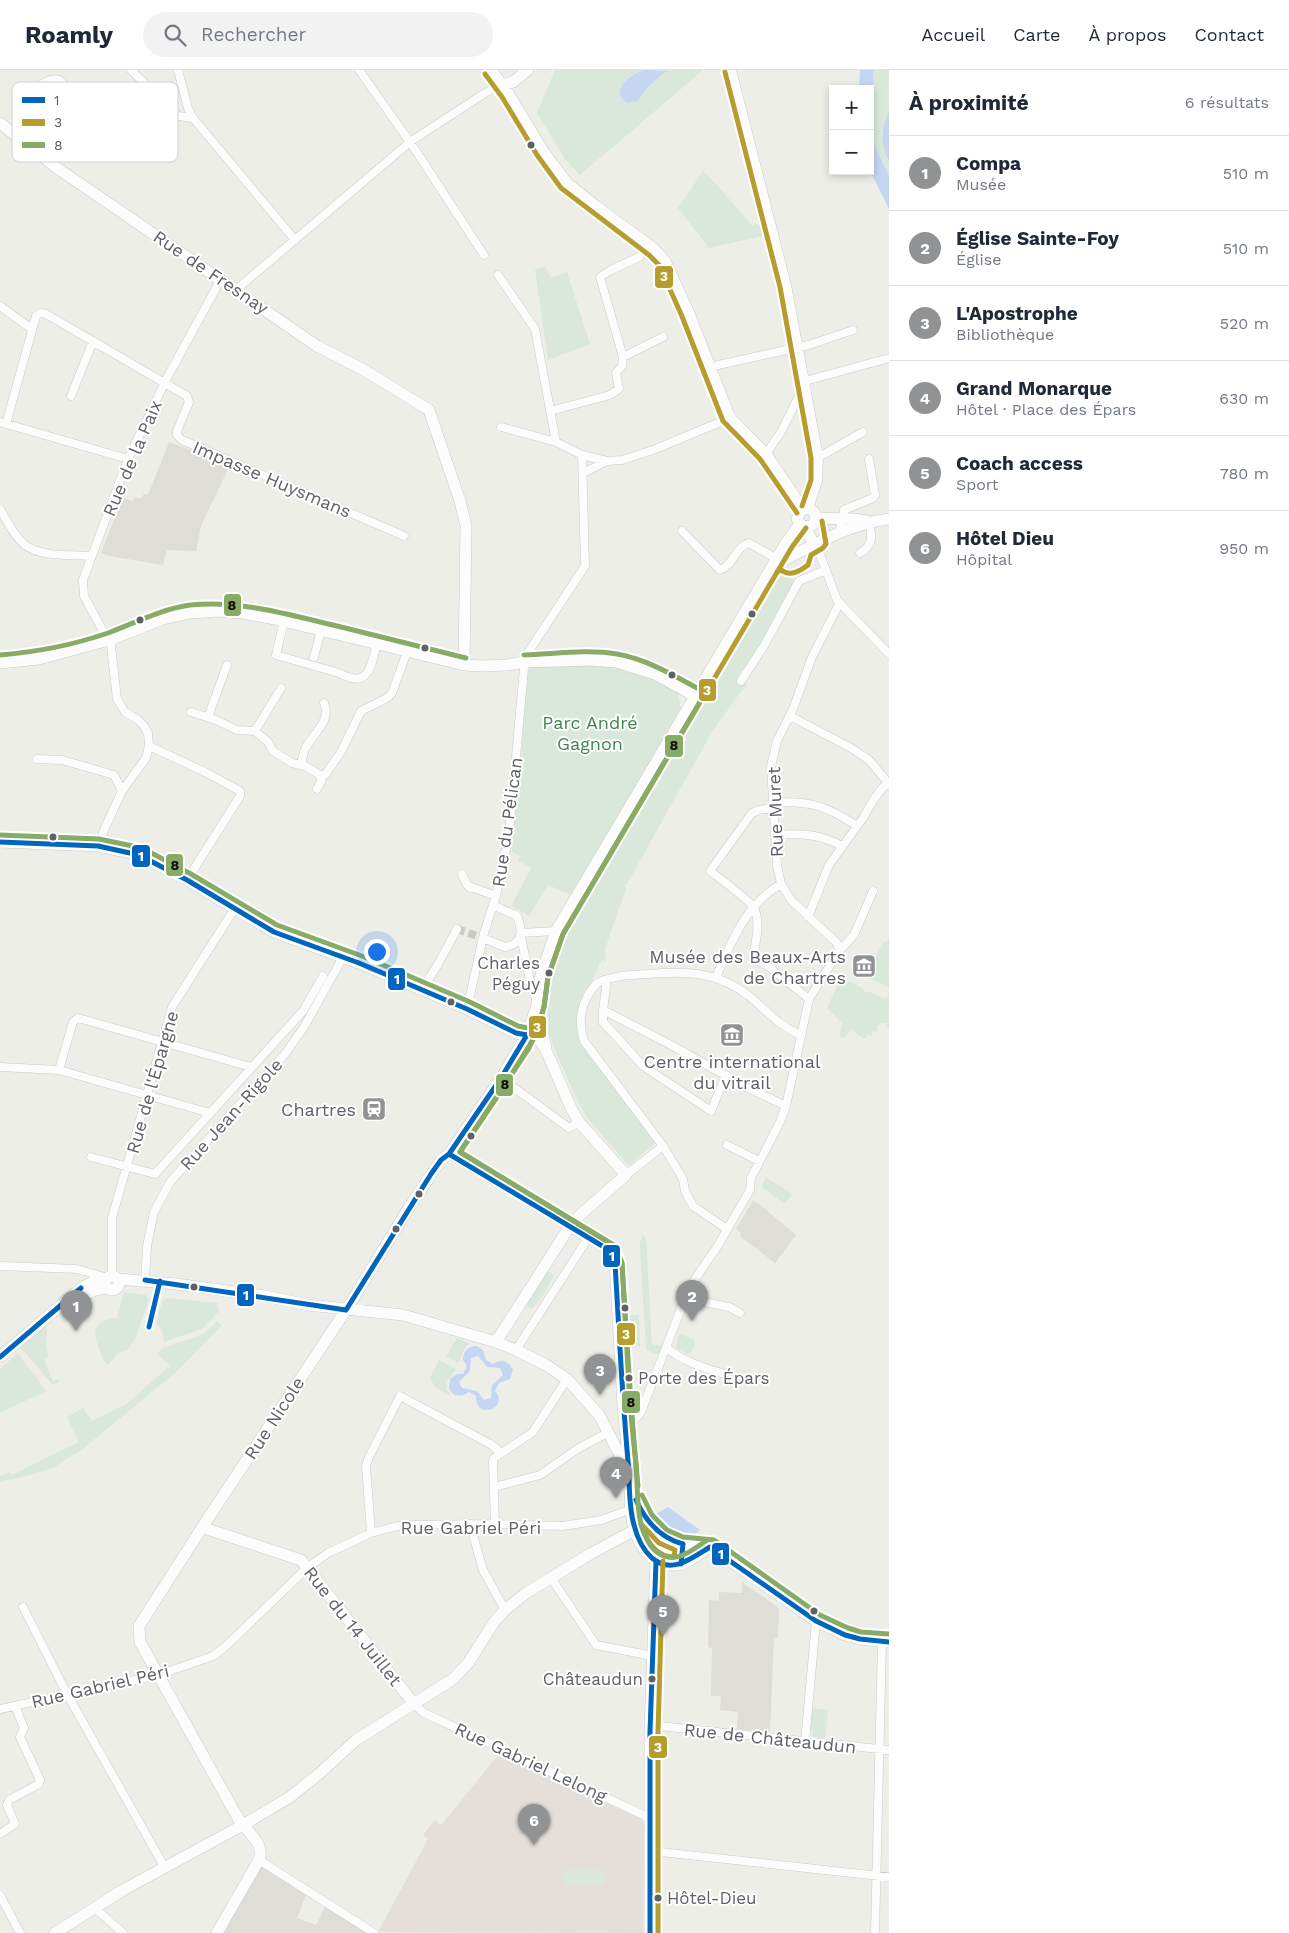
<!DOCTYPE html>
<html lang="fr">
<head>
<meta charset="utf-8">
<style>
	body { margin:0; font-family:"Work Sans",sans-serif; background:#f2f2f3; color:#1f2937 }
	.controls { position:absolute; right:15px; top:15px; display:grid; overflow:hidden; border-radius:0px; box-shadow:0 2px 8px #0003 }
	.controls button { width:45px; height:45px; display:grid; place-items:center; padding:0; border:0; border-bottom:1px solid #e0e1e3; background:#fff; color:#1f2937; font:25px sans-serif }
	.you { position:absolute; left:376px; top:881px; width:18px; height:18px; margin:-12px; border:4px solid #fff; border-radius:50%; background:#1a73e8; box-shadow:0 0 0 8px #1a73e833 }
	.badge { display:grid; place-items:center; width:32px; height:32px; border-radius:50%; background:#919294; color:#fff; font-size:16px; font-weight:700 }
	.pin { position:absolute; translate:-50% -41px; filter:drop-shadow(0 1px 2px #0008) }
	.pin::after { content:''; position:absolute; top:26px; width:18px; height:15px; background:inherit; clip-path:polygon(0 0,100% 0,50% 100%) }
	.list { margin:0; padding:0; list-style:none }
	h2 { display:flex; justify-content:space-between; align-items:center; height:65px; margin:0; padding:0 20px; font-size:21px }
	h2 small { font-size:16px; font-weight:400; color:#747a83 }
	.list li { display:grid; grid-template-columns:32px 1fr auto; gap:15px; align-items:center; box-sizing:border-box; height:75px; padding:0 20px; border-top:1px solid #e0e1e3 }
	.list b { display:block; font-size:19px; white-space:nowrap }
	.list p { margin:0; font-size:16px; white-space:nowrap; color:#747a83 }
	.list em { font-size:16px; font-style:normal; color:#747a83 }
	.icon { flex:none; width:28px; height:28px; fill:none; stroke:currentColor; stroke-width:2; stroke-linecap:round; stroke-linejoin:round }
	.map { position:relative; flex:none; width:889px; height:1863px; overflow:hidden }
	header { display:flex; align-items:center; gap:30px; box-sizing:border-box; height:70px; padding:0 25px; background:#fff; border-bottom:1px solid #e0e1e3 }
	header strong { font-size:24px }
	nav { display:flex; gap:28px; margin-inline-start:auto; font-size:18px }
	.search { width:350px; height:45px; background:#f2f2f3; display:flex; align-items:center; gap:12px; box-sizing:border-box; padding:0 18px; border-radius:28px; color:#747a83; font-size:19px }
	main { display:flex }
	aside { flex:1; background:#fff }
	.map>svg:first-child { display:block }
</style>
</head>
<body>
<header>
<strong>Roamly</strong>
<div class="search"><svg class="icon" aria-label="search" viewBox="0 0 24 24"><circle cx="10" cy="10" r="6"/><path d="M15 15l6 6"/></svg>Rechercher</div>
<nav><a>Accueil</a><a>Carte</a><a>À propos</a><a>Contact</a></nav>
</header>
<main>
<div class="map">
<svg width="889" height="1863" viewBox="0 0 889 1863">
	<rect width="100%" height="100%" fill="#eeeee9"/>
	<path fill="#deddd8" d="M169,372L230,395L201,456L196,481L167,480L163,495L109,486L101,483L122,428L133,431L134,427L138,429L142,427L144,424L148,425Z
		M753,1130L759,1134L796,1165L775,1193L740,1166L741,1163L736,1159Z
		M742,1512L779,1538L778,1568L774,1569L770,1662L737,1659L738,1642L720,1640L721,1626H711L712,1578L708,1577L709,1530L719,1531V1522L742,1523Z
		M262,1797L306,1825L297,1848L316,1855L325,1837L366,1863H221L257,1799Z"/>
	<path fill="#e5dfdb" d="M500,1683L641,1749L644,1753L643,1863L378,1862L428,1769L423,1765L435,1750L441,1755Z"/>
	<path fill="#d9e8da" d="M555,0H703L580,105L565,89L537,43Z
		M873,0H889V42L881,64L889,91V105L875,77L871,57L874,28Z
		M703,101L708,105L752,155L765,152L767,165L709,178L678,138Z
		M545,196L551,208L567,202L590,274L548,290L535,200Z
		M778,501L794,510L793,517L755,583L737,607L748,616L742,620L712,662L627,814L624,815L626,819L605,879L606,891L602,890L600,893L580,936L579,957L656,1072L630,1095L625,1092L586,1046L574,1023L554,978L547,960L545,945L548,910L557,876L589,818Z
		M589,593L645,603L678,623L681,639L571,825L548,815L529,846L511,836L531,798L518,791L520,786L511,781L521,696L525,604L531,598Z
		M889,869V918L866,906L883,872H886Z
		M841,907L860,917L866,922H870L886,929L889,923V956L888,958L886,953H881L877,956V961L872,962V966L868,965L866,968H863L851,960L858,959H851L845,967L841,968L840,963L842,953L827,938Z
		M766,1107L792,1124L784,1134L763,1118L762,1115Z
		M642,1164L646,1167L652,1274L664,1277L662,1286L646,1280L640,1175Z
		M547,1201L554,1205L544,1224L532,1239L527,1236L528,1229Z
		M124,1222L146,1225L149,1230L136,1267L127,1280L117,1284L110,1293L106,1295C97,1275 83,1250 117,1248Z
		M167,1228L217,1233L219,1241L202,1259L164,1272L162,1260L156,1253L162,1231Z
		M629,1245H639L640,1277L631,1273Z
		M217,1251L222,1255L176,1302L84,1378L53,1398L19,1408L0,1411V1406L10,1402L12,1405L79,1372L67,1347L83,1338L92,1351L125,1335L170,1296L157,1284L163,1278L204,1264Z
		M47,1254L46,1278L49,1287L44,1289L53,1311L58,1309L59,1312L53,1315L20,1277Z
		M681,1264L694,1270L695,1273L691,1282L687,1284L676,1278L678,1265Z
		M457,1268L470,1273L464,1279L460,1291L457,1292L446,1287Z
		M18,1283L46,1321L0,1343V1299Z
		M439,1290L456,1299L446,1313L447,1319L451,1326L433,1316L434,1315L430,1308Z
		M650,1461L655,1468L673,1480L672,1491L655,1486L641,1466Z
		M812,1638L828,1640L825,1668L812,1667L813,1660L810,1659Z
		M566,1800H599L605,1804L607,1810L602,1816H567L562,1809L563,1804Z"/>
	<path fill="#c4d6f2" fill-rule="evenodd" d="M645,0L666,1L648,17L637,31L627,33C608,20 631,4 645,0Z
		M860,0H873L874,28L871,57L875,77L889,105V139L870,101V19H859Z
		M889,42V91C880,73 880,61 889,42Z
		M477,1276L483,1280L486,1290L493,1294C501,1288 509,1291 513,1300L510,1309L499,1313L495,1321C510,1339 475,1351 476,1326L469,1322C457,1331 444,1322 451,1308L457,1304H463L467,1296L463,1290C463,1281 468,1276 477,1276ZM478,1286L487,1297L500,1298L503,1305L492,1315L491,1328L484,1330L477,1321L462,1318L459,1312L470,1301L471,1288Z
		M668,1437L700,1460C686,1475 665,1455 656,1444Z"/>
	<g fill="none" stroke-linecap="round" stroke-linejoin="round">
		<path stroke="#cacbc8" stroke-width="8" stroke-dasharray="8 4" stroke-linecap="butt" d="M457,859L483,868"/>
		<defs>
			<path id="street" d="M131,0L178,46L193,48
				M178,0L188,38L193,48L295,170
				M359,0L410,72L484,185
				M732,0L787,215L819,387L818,411L809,438
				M25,73C23,60 19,47 23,34C26,24 48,6 59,10C65,13 65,22 66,28
				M498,205L535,259L556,372
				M237,219L410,72L485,23L502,15
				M0,236L32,259
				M623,287L663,267
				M709,297L809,275L853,260
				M805,311L889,288
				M71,326L93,271
				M550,341L610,325L619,319L616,303L622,296L623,287L600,207L611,200L639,187L650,176
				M0,352L128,389
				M6,354L36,246L40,243L46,244L187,326L189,332L177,361V365L182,370L404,466
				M501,357L556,372L582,385L607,391
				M766,384L781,362L799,326L807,329
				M819,387L863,362
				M583,403L607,391L622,390L653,380L730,348
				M0,439C7,451 14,466 25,475C43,488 70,484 91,486
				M682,461L720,500C733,496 735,477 749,473L777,489
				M839,463L844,440L873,428L875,425L869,389
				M816,474L837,530L889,584
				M860,483C874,475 872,466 869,452
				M284,551L276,585L339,603C369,620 371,596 377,573
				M314,587L321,560
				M741,611L764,576L799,511L826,500
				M191,642L216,650L237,660L255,661L268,672L273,681L292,693L305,696L320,705H325L341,682L361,641L387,628L392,623L407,582
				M790,646L851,678L869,690L889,714
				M208,647L227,595
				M255,661L281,618
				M149,676L205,702L240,721V726L187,810
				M37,689L62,690L114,705L122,721
				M301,695C302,690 303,684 305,679C312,664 332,652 324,633
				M317,719L321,712V705
				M773,732C811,731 825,735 857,756
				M773,738L759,740L752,743L710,801C719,808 748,829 753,837C762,851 755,873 753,888L768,896L809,929
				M775,765C800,763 820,764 842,776
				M98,776L105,758L122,721L146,688L149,676L148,663L144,656L138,650L125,642L117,629L111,576L84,526L83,510L128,389L168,306L221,209
				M462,804L467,815L470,818L471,817L496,826
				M808,847L829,795L863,748L874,729L883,717L889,714
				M521,863L556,861
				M521,867L532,920L537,930
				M483,868L505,877C523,874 523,861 517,846L493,835
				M839,881L837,873L792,831L781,814L777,795L771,696L777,671L793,639L812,587L839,534
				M716,907C732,871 745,835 781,814
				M607,910L603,940L671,975L748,1018L786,1036
				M422,919L437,896L457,859
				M467,939L484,863L496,826L509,764L525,587L585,496L582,385
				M603,940V952L643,996L711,1041L726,1005
				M0,997L59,1000L210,1043
				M59,1000L73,952L78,948L251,997
				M505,1011L569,1058L579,1052
				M727,1075L759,1091
				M663,1076L584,971C577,950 582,930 596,914C611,905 631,905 648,904C686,901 717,901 749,926C767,941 778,955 800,965
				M449,1084L570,1156
				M91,1087L155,1104L303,941L323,906
				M626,1105L663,1076L683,1109L685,1121L693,1136L727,1159
				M0,1196L77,1199L104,1207
				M112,1200V1148L172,937L235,838
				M145,1210L147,1176L154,1142L170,1112L285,984L304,957L343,887
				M684,1228L729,1237L740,1243
				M667,1278C680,1290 708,1300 725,1304
				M516,1280L588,1168
				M625,1356L633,1352L641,1342L689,1218L717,1177L750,1120L751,1108L780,1052L786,1036L809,929L839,881L854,865L873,821
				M494,1417L540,1405L579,1378L609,1362
				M470,1454L483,1500L505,1540
				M495,1454L493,1391L494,1388L533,1362L567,1309
				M371,1463L366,1396L369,1387L400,1326L492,1375L501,1383
				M551,1508L596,1575L653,1586
				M23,1537L67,1624L165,1798
				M414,1634L424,1643L650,1748
				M0,1639L158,1605L213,1586L226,1576L307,1498L328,1483L371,1463L402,1455L495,1454L563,1456L601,1450L632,1439
				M650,1655L889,1680
				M805,1672L816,1551
				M0,1764L15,1754L7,1735L9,1730L39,1714L40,1710L20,1667L24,1658L15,1636
				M651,1781L889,1807
				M259,1790L374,1863
				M0,1825L20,1863
				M95,1838L123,1863
				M875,1863L882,1572"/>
			<path id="secondary" d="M491,0L508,23L543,81L567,113L597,137L654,179L665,191L688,241L730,348L766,384L803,439
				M502,15L513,12L528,0
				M0,53L57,98L317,276L364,300L429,340L460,431L466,456L464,595
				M816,448L853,449L867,451
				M805,457L813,455L816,450L814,442L809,438L800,441L797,449L800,454L805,457L814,474
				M774,495C811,477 847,454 889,449
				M0,593L39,589L109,570L163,549L190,543L218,541L242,543L275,549L464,595L482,596L507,595L524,592L592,590L616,592L655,604L695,626
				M0,772L98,776L139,785L187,810L274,862L359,893L467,939L516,963L532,966L540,971L546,980L571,1038L579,1052L626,1105L581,1144L570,1156L496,1272
				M537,938L546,978
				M570,1156L609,1180L615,1193L623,1335L631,1418C627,1446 639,1499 676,1495C688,1494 700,1483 710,1477
				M105 1213a7 7 0 1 1 14 0a7 7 0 1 1-14 0Z
				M118,1209L176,1214L265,1226L308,1235L403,1245L496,1272L516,1280L546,1295L567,1309L599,1345L621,1387L628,1392
				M74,1231L95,1220L106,1218
				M0,1287L81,1218L100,1208L106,1209
				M634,1426C643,1446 655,1467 678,1473C689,1476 699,1474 710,1477L816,1551L845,1565L860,1569L889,1572
				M203,1456L207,1459L301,1490L414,1634
				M55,1863L123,1820L243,1755L290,1727L320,1703L356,1670L453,1609L469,1592L494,1552L505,1540L526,1523L590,1484L648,1453
				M217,1863L259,1790C265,1773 248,1763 239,1750L140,1572L139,1556L203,1456L350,1234L410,1136L441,1090L449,1084L501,1008L527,965L537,935L541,905L556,861L786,473L800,454
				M650,1863V1662L656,1491"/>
		</defs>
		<use href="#street" stroke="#cacaca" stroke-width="9"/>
		<use href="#secondary" stroke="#c9caca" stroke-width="12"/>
		<use href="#street" stroke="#fcfcfc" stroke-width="8"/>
		<use href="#secondary" stroke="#fcfcfc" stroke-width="11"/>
		<defs>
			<path id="bus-1" d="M0,772L98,776L139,785L187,810L274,862L359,893L467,939L516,963L527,965
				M449,1084L609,1180L615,1193C619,1259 622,1325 628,1391C630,1412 628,1434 634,1455C637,1467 642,1479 652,1488C672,1505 692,1488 710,1477L816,1551L845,1565L860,1569L889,1572
				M145,1210L346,1240
				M346,1240L431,1104L441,1090L449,1084L501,1008L527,965
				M149,1257L160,1211
				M0,1287L81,1218
				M636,1430C646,1452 660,1468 683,1474L681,1494
				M650,1863V1662L656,1491"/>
			<path id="bus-2" d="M725,2L780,217L811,388V410L802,436
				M485,4L502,27L537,85L561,118L649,185L659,195L681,244L723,351L760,389L797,443
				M777,502L781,500C790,507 800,501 808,495L811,485L823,478L826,474L822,451
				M638,1416L630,1334L622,1193L615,1176L460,1082L507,1012L534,968L544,937L548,907L563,864L792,477L806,458
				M641,1454L659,1473L675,1480L674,1487C655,1487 646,1470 641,1454Z
				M658,1863V1662L663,1491"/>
			<path id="bus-3" d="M0,585C37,582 73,575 108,563C135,553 161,539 190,535C239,530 286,544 333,555C377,566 421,577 466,588
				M524,585C555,584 586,579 617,584C646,589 673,605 699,619L702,625L701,630L563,864L548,907L544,937L538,958L529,978L460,1082L615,1176L622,1193C626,1260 630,1327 636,1394C638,1414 636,1435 641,1454C644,1464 649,1477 658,1483C676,1495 692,1480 706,1471
				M0,765L99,769L142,778L191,804L277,855L362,886L470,932L518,956L528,958
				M642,1425L652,1445L667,1460L683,1467L714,1470L820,1545L848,1558L861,1562L889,1564"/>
		</defs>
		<use href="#bus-1" stroke="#fff" stroke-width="9"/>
		<use href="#bus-2" stroke="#fff" stroke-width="9"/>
		<use href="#bus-3" stroke="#fff" stroke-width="9"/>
		<use href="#bus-1" stroke="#0065bd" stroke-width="5"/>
		<use href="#bus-2" stroke="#b79c2e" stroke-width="5"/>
		<use href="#bus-3" stroke="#88ac66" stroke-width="5"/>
	</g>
	<defs>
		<symbol id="museum-square" viewBox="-11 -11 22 22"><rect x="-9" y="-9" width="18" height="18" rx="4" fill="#919294" stroke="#fff"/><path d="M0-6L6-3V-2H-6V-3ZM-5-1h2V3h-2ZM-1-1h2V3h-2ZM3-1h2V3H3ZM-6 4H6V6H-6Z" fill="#fff"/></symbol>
		<symbol id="station-square" viewBox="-11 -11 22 22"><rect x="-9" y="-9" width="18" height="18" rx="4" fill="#919294" stroke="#fff"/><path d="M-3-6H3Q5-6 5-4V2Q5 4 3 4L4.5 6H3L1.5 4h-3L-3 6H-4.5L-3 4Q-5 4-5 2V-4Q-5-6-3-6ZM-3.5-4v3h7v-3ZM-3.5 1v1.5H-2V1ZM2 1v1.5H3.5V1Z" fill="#fff"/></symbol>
	</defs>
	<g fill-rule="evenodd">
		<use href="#museum-square" x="850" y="882" width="28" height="28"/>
		<use href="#museum-square" x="718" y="951" width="28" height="28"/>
		<use href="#station-square" x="360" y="1025" width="28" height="28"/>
	</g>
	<g fill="#5f6166" stroke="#fff" stroke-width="2">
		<circle cx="531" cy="75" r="4.5"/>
		<circle cx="752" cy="544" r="4.5"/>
		<circle cx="140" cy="550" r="4.5"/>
		<circle cx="425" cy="578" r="4.5"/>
		<circle cx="672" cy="605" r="4.5"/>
		<circle cx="53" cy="767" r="4.5"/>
		<circle cx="549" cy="903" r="4.5"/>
		<circle cx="451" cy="932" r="4.5"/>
		<circle cx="471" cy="1066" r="4.5"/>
		<circle cx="419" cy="1124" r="4.5"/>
		<circle cx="396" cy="1159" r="4.5"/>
		<circle cx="194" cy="1217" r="4.5"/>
		<circle cx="625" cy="1238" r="4.5"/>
		<circle cx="629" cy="1308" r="4.5"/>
		<circle cx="814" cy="1541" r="4.5"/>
		<circle cx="652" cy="1609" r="4.5"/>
		<circle cx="658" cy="1828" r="4.5"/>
	</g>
	<g text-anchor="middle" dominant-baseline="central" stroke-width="4" stroke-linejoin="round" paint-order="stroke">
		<g font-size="17" fill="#5f6166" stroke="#fff" text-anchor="end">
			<text x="540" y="893">Charles<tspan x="540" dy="21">Péguy</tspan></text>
			<text x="638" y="1308" text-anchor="start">Porte des Épars</text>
			<text x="643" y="1609">Châteaudun</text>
			<text x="667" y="1828" text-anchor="start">Hôtel-Dieu</text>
		</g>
		<g font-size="18" fill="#5f6166" stroke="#fff">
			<text transform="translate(211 202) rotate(34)">Rue de Fresnay</text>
			<text transform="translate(132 388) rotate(-67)">Rue de la Paix</text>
			<text transform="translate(272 409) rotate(23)">Impasse Huysmans</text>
			<text transform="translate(775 742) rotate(-92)">Rue Muret</text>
			<text transform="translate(507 752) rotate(-82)">Rue du Pélican</text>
			<text transform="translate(152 1012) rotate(-74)">Rue de l'Épargne</text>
			<text transform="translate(231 1044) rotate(-48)">Rue Jean-Rigole</text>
			<text transform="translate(274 1348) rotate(-57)">Rue Nicole</text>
			<text x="471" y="1457">Rue Gabriel Péri</text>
			<text transform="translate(353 1556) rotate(52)">Rue du 14 Juillet</text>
			<text transform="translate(100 1616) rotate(-13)">Rue Gabriel Péri</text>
			<text transform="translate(770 1668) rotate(6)">Rue de Châteaudun</text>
			<text transform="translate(531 1692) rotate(25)">Rue Gabriel Lelong</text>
		</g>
		<g font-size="18" fill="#418451" stroke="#fff">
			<text x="590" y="652">Parc André<tspan x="590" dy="21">Gagnon</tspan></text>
		</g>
		<g font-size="18" fill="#5f6166" stroke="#fff" text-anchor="end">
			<text x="846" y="886">Musée des Beaux-Arts<tspan x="846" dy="21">de Chartres</tspan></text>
			<text x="732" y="991" text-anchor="middle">Centre international<tspan x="732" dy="21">du vitrail</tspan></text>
			<text x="356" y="1039">Chartres</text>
		</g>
	</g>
	<rect x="12" y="12" width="166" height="80" rx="8" fill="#fff" stroke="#cfd0d1" stroke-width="1"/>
	<rect x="22" y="27" width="23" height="6" fill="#0065bd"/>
	<rect x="22" y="49" width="23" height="7" fill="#b79c2e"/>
	<rect x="22" y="72" width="23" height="6" fill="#88ac66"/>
	<g font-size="14" fill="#5f6166">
		<text x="54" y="35">1</text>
		<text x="54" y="57">3</text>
		<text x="54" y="80">8</text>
	</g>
	<g stroke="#fff" stroke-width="2">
		<rect x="654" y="195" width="20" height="24" rx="5" fill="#b79c2e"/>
		<rect x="223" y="523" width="19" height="24" rx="5" fill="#88ac66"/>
		<rect x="698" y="608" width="19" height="24" rx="5" fill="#b79c2e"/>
		<rect x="664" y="664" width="20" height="24" rx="5" fill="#88ac66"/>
		<rect x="131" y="774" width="20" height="24" rx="5" fill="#0065bd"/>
		<rect x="165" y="783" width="19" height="24" rx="5" fill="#88ac66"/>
		<rect x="387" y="897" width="19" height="24" rx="5" fill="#0065bd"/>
		<rect x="528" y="945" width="19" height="24" rx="5" fill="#b79c2e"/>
		<rect x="495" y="1003" width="19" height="24" rx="5" fill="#88ac66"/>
		<rect x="602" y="1174" width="19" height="24" rx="5" fill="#0065bd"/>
		<rect x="236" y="1213" width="19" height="24" rx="5" fill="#0065bd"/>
		<rect x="616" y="1252" width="20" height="24" rx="5" fill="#b79c2e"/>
		<rect x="621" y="1320" width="20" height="24" rx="5" fill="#88ac66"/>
		<rect x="711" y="1472" width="19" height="24" rx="5" fill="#0065bd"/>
		<rect x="648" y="1665" width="20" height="24" rx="5" fill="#b79c2e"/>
	</g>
	<g font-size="14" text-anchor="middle" font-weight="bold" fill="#fff">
		<text x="664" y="211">3</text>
		<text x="707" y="625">3</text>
		<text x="141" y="791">1</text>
		<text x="397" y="914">1</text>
		<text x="537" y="962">3</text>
		<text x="612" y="1191">1</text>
		<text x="246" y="1230">1</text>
		<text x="626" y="1269">3</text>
		<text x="721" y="1489">1</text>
		<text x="658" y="1682">3</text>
	</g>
	<g font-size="14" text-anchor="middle" font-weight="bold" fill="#111">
		<text x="232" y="540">8</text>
		<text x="674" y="680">8</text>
		<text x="175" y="800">8</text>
		<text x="505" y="1019">8</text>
		<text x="631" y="1337">8</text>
	</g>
</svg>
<div class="controls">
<button>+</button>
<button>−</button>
</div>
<div class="you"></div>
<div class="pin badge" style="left:76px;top:1261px">1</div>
<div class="pin badge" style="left:692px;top:1251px">2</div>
<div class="pin badge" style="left:600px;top:1325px">3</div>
<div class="pin badge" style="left:616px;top:1428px">4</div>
<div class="pin badge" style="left:663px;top:1566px">5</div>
<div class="pin badge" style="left:534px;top:1775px">6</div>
</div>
<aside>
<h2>À proximité<small>6 résultats</small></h2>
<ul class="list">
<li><span class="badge">1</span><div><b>Compa</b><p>Musée</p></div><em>510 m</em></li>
<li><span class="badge">2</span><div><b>Église Sainte-Foy</b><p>Église</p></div><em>510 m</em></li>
<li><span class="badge">3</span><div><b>L'Apostrophe</b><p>Bibliothèque</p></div><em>520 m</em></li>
<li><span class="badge">4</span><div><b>Grand Monarque</b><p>Hôtel · Place des Épars</p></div><em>630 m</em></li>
<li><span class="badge">5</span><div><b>Coach access</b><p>Sport</p></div><em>780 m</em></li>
<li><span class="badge">6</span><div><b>Hôtel Dieu</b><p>Hôpital</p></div><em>950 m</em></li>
</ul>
</aside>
</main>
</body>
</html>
